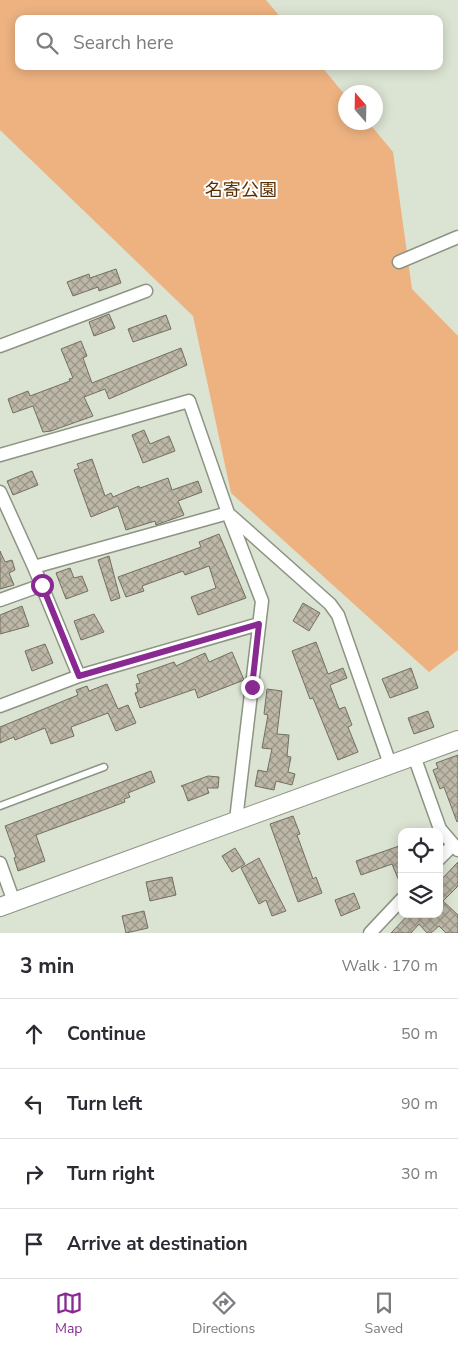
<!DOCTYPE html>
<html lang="en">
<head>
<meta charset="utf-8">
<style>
	body { margin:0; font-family:"Nunito Sans","Noto Sans JP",sans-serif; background:#f2f2f3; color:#2b2b33 }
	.controls { position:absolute; right:15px; bottom:15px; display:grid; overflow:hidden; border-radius:10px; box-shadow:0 2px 12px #0003 }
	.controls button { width:45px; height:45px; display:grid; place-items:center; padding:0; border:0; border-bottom:1px solid #e1e1e2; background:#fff; color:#2b2b33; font:25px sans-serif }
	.compass { position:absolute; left:338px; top:85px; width:45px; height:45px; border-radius:50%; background:#fff; box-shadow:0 2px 12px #0003; rotate:340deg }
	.stop { position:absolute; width:15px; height:15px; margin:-11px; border:4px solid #892992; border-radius:50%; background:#fff }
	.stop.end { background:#892992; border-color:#fff; box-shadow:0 1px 5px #0008 }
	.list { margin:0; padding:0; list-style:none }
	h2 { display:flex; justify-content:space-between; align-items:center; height:65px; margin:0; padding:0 20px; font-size:21px }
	h2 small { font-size:16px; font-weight:400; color:#7c7c81 }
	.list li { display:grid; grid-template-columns:32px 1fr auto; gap:15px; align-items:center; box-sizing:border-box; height:70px; padding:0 20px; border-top:1px solid #e1e1e2 }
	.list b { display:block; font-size:19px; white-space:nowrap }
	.list em { font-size:16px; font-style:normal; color:#7c7c81 }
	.icon { flex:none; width:28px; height:28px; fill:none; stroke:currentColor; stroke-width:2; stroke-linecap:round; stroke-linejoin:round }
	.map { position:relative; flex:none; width:458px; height:933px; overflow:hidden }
	.search { position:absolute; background:#fff; box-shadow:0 2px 12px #0003; left:15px; right:15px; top:15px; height:55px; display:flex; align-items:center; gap:12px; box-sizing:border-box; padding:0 18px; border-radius:10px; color:#7c7c81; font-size:19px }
	.sheet { height:345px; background:#fff }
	nav { display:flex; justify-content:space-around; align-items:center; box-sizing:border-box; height:70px; border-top:1px solid #e1e1e2; background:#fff; font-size:14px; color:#7c7c81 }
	nav a { display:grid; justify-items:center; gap:2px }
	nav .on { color:#892992 }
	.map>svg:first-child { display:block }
</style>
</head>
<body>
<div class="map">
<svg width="458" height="933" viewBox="0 0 458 933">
	<defs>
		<pattern id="building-cross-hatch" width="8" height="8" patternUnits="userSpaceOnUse" patternTransform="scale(1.25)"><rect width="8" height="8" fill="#bcb7a6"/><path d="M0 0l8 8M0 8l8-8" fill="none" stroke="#999587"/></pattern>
	</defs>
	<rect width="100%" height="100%" fill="#dbe3d2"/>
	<path fill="#edb280" d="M0,0H266L282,19H19V66H321L345,95L346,122L369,123L393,152L412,289L458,336V650L429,672L231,493L193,316L0,130Z"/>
	<path fill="url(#building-cross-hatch)" stroke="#747060" d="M116,269L121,283L99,291L98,287L73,296L67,282L89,274L90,278Z
		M109,314L115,328L94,336L89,322Z
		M166,315L171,329L133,342L128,329Z
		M81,341L87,356L83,358L92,383L181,348L187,365L109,399L105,389L84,397L93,416L51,431L43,432L33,406L13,413L8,399L28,391L30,396L70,381L69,379L73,378L61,349Z
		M144,430L150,444L169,436L175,451L143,463L132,435Z
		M92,459L105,496L111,493L113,497L139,486L140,488L168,478L172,490L198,481L202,492L178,501L184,515L156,525L155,521L126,530L118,506L91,517L74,470L79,468L77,464Z
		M32,471L38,485L13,495L7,481Z
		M219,534L246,598L198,615L191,597L216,588L209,566L185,575L183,571L142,586L144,591L126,597L118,577L201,547L199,542Z
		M0,551L5,562L12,560L15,570L9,573L14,585L0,589Z
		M109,556L120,598L111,601L98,560Z
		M70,568L74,578L82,576L88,591L66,599L56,573Z
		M303,603L320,613L309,631L293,621Z
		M22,606L29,626L0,634V615Z
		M94,614L104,632L81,640L74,621Z
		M316,642L328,674L343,668L347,678L330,685L339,709L345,707L352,725L348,727L358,752L338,760L313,698L310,699L292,651Z
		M45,644L53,663L32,671L25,651Z
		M232,652L244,680L198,698L195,689L140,708L135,693L138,692L136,684L140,683L137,675L174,662L176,666L205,653L209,662Z
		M411,668L418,688L390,698L382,679Z
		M107,684L118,709L128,705L136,723L116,731L108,713L71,727L74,736L51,744L45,728L15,740L14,737L0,743V727L78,695L76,690L87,686L89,691Z
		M267,689L282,691L277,734L289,735L287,756L291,757L288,772L295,774L292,785L276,781L274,790L255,786L258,770L267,772L272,749L262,748L268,715L264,714Z
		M428,711L434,727L414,734L408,718Z
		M458,755V821L457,822L444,787L440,789L433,770L438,768L436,763Z
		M151,771L155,782L128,793L130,797L124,799L125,802L36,835L45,861L18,871L14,858L16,857L5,826Z
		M208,776L219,777L218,788H207L209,793L188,801L183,787L181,786Z
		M293,816L300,834L297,835L313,879L316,877L322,893L298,902L270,824Z
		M402,845V888L392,864L361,875L356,861Z
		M235,848L245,864L232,872L222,856Z
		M259,858L286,911L272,916L266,900L259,904L241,868Z
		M458,862V886L443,901L458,915V933H446L439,926L431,933H427L419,924L411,933H391L409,914H439V882Z
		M172,877L176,895L150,901L146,882Z
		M354,893L360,908L341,916L335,900Z
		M144,911L148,928L126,933L122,916Z"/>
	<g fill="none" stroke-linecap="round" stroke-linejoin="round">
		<defs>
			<path id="lane" d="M0,806L104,767"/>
			<path id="street" d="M399,262L458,237
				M0,346L146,291
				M0,455L189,401L228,513L262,601L236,820
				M0,492L34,567L79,676
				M230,515L330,604L338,615L390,764
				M34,567L228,513
				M0,600L42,585
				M0,706L79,676L259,624
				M414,756L440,829L458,850
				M439,859L453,845
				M0,863L14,902
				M370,933L402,899"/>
			<path id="secondary" d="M0,907L458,740"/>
		</defs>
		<use href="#lane" stroke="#8d9484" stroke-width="9"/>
		<use href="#street" stroke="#8d9484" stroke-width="15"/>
		<use href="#secondary" stroke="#8d9484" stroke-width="20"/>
		<use href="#lane" stroke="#fff" stroke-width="6"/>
		<use href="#street" stroke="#fff" stroke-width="12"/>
		<use href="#secondary" stroke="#fff" stroke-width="18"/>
	</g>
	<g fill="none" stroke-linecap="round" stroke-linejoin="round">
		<path stroke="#892992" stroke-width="6" d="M42,585L79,676L259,624L252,687"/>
	</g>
	<g text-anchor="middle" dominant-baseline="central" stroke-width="4" stroke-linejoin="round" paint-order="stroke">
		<g font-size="18" fill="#5b3000" stroke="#fff">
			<text x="241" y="190">名寄公園</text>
		</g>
	</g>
</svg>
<div class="controls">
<button><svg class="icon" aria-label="locate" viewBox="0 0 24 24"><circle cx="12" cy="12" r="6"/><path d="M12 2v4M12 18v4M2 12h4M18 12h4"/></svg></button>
<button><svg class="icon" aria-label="layers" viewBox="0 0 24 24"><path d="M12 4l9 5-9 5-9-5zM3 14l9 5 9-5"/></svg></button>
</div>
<svg class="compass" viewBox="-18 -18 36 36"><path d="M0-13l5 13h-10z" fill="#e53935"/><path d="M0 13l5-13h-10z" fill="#7c7c81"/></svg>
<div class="stop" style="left:42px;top:585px"></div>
<div class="stop end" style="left:252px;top:687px"></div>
<div class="search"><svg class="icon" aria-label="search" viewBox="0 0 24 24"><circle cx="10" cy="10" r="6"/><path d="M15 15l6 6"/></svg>Search here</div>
</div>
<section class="sheet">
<h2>3 min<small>Walk · 170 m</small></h2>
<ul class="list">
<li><svg class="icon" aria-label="ahead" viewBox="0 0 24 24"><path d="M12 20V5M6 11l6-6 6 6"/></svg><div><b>Continue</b></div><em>50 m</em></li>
<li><svg class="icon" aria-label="left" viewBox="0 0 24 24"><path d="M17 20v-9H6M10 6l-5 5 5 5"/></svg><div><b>Turn left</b></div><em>90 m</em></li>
<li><svg class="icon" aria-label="right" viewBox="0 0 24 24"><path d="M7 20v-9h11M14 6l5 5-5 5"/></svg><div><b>Turn right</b></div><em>30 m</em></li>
<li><svg class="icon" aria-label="arrive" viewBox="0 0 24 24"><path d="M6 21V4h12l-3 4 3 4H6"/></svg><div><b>Arrive at destination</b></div></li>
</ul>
</section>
<nav>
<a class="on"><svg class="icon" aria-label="map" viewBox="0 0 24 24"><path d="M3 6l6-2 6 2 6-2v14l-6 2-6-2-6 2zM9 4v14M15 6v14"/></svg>Map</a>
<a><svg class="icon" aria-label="directions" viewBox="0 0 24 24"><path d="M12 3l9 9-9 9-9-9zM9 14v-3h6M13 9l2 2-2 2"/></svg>Directions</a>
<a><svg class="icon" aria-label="saved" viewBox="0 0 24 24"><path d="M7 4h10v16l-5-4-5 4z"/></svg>Saved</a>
</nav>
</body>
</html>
